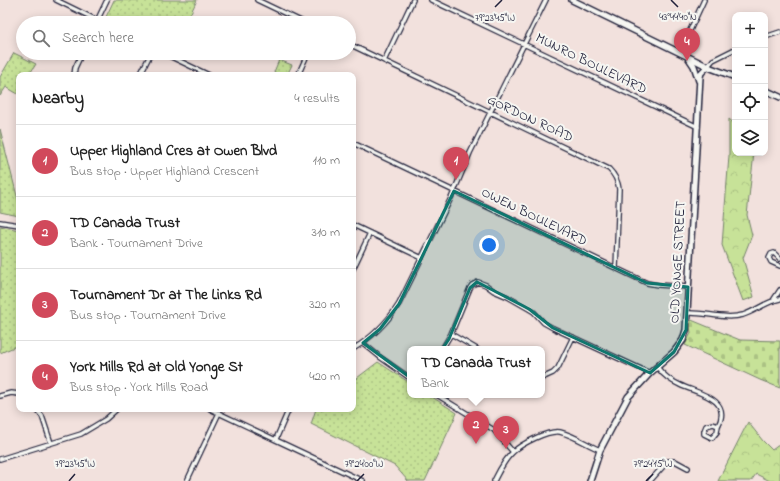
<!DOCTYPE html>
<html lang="en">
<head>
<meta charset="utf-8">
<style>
	body { margin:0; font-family:"Indie Flower",sans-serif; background:#f2f2f2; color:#222 }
	.controls { position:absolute; right:12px; top:12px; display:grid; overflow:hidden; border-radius:8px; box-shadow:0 2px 10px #0003 }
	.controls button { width:36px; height:36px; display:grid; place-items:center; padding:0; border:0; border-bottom:1px solid #e0e0e0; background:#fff; color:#222; font:20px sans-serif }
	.you { position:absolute; left:489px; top:245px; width:14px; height:14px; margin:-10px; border:3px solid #fff; border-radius:50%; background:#1a73e8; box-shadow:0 0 0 6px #1a73e833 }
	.badge { display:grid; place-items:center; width:26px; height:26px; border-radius:50%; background:#d1495b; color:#fff; font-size:13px; font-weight:700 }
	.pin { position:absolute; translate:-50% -33px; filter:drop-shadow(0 1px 2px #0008) }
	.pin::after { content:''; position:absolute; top:21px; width:14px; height:12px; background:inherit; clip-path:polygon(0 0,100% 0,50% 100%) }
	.popup { position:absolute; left:407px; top:346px; width:138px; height:52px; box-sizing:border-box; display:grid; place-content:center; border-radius:8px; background:#fff; filter:drop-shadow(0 1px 3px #0005); font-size:13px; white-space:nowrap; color:#767676 }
	.popup b { font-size:15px; color:#222 }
	.popup::after { content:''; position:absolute; left:50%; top:100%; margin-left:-8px; border:8px solid transparent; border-top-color:#fff }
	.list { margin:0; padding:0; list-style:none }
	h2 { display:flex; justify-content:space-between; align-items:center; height:52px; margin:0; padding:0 16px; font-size:17px }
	h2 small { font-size:13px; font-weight:400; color:#767676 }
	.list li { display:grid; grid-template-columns:26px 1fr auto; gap:12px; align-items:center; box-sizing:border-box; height:72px; padding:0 16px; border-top:1px solid #e0e0e0 }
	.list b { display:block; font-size:15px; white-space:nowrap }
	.list p { margin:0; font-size:13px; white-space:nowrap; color:#767676 }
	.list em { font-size:13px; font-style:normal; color:#767676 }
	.icon { flex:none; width:22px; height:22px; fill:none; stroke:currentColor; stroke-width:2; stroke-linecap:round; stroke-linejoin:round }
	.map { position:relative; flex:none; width:780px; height:481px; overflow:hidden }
	.search { position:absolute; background:#fff; box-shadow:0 2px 10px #0003; left:16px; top:16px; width:340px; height:44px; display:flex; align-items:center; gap:10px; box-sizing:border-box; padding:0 14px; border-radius:22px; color:#767676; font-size:15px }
	.panel { position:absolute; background:#fff; box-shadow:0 2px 10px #0003; left:16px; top:72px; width:340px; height:340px; border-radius:8px }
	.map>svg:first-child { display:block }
</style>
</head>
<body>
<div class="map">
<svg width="780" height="481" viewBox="0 0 780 481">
	<defs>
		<pattern id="grass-dots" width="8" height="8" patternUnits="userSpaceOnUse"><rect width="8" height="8" fill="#c7e298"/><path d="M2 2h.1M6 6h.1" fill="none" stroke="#abc284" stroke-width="1.8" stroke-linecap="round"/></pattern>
		<pattern id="forest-crowns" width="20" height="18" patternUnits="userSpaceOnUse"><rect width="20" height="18" fill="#c7e298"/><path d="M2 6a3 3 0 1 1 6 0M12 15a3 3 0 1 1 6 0" fill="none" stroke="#abc284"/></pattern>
		<pattern id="cemetery-stones" width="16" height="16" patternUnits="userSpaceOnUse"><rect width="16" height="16" fill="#c7e298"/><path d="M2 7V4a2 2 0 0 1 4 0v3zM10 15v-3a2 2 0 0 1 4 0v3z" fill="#abc284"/></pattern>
	</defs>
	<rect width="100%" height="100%" fill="#f2e1dd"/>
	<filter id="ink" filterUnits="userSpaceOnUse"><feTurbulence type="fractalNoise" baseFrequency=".025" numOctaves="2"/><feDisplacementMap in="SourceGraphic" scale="8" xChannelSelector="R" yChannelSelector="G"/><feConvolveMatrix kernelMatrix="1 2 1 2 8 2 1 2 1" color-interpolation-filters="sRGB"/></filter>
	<g filter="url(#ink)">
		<path fill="url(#grass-dots)" stroke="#74826a" d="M114,0H197L186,23H113L105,19Z
			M14,53L36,64L29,75H19V92L18,94L6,87L0,96V77Z
			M279,60L292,65L287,75H280L274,72Z
			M0,129L19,204V216L0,212Z
			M0,226L19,230V345L0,353Z
			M378,362L410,383V395H429L457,413L425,481H408L395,466L311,424L316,409H353V381Z"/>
		<path fill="url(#forest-crowns)" stroke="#74826a" d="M729,119L735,124V153H754L747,215L752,235L743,258L754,297L743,301L722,245L729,156Z
			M748,422L763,441L772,450L780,444V481H770L756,474L751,481H718Z"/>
		<path fill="url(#cemetery-stones)" stroke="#74826a" d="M689,319L740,340L780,341V388L760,380L685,345L691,333Z"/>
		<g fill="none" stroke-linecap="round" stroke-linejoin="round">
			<defs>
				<path id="street" d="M56,0L103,23
					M257,0L305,23
					M431,0L698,127
					M96,23L107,0
					M765,37L780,32
					M349,44L609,169C615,175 618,181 619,189L616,268
					M680,52L704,0
					M163,53L209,75
					M384,61L413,0
					M708,66L713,60L735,49
					M74,75L75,68L82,53
					M140,75L151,53
					M298,75L308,53
					M353,143L647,283L658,285L688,287
					M0,222L19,225
					M353,225L422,258
					M780,259L774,253L771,254L769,258L771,262L780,266
					M353,269L370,233
					M774,299L780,290
					M687,313C706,312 724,320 743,315C756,311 767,301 780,299
					M451,334L477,349
					M363,343L380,357L410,378
					M353,349C373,337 387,323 399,304L452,196L470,153L546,0
					M442,349L451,334L470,288L472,285L478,282L486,285L494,291L508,297L529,309L534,312L544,323L553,328L650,373
					M657,367C663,375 671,381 680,385C696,393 733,398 718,426L713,424L706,426L704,431V434L712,438L717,432L718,426
					M542,378L553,373L558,368L573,337
					M437,395L494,430L513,452
					M0,396L11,393L19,394
					M36,409L42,416L51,443
					M210,409L363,481
					M276,439L289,409
					M0,459L81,434L106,419L117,409
					M187,481L219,413
					M494,481C499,471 504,460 513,452C521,444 548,430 560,432C573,435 588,445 600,450
					M650,481L668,461H675L688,468"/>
				<path id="secondary" d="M572,0L711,68L735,77
					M688,57L694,66L699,81
					M765,90L780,97
					M590,481L600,450L628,397L650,373L674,352L683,340L686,330L700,77L701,73L708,66"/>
			</defs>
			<use href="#street" stroke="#22223b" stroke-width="6"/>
			<use href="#secondary" stroke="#22223b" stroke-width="8"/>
			<use href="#street" stroke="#f6f6f2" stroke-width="3.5"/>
			<use href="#secondary" stroke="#f6f6f2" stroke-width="5"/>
		</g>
	</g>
	<path fill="#0f766e" fill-opacity="0.2" stroke="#0f766e" stroke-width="3" stroke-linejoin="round" d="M454,191L647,283L688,287L686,330L674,352L650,373L553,328L529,309L477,282L470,288L449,339L419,384L363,343L380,329L399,304Z"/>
	<path fill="none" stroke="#22223b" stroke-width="1.5" d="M671,0L678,7M495,7L502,0M69,481L75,474M357,481L364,474M646,481L653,474"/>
	<g text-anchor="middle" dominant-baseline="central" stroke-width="4" stroke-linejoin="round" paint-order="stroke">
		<g font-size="14" fill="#22223b" stroke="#f6f6f2">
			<text transform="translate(591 64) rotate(26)">MUNRO BOULEVARD</text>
			<text transform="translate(530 119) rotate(25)">GORDON ROAD</text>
			<text transform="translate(534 217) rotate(26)">OWEN BOULEVARD</text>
			<text transform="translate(678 262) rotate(-87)">OLD YONGE STREET</text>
		</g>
	</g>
	<g font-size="10" text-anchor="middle" fill="#22223b" stroke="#f6f6f2" stroke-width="4" stroke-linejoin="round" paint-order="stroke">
		<text x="678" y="20">43°44'40"N</text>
		<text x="495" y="21">79°23'45"W</text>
		<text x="75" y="467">79°23'45"W</text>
		<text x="364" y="467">79°24'00"W</text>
		<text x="653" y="467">79°24'15"W</text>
	</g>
</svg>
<div class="controls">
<button>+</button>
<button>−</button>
<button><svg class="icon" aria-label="locate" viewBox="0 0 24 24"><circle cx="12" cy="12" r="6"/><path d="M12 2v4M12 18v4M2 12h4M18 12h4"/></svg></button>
<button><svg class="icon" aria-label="layers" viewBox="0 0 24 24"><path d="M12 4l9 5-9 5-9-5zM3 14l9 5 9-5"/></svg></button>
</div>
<div class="you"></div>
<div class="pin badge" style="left:456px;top:180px">1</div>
<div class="pin badge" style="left:476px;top:444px">2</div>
<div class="popup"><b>TD Canada Trust</b>Bank</div>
<div class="pin badge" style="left:506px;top:449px">3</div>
<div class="pin badge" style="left:687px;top:61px">4</div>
<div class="search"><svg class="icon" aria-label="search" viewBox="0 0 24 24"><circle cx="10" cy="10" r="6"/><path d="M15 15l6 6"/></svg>Search here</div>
<section class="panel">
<h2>Nearby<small>4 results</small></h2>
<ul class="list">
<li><span class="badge">1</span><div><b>Upper Highland Cres at Owen Blvd</b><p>Bus stop · Upper Highland Crescent</p></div><em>110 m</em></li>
<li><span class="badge">2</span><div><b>TD Canada Trust</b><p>Bank · Tournament Drive</p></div><em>310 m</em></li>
<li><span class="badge">3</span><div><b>Tournament Dr at The Links Rd</b><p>Bus stop · Tournament Drive</p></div><em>320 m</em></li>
<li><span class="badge">4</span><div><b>York Mills Rd at Old Yonge St</b><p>Bus stop · York Mills Road</p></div><em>420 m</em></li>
</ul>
</section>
</div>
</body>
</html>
